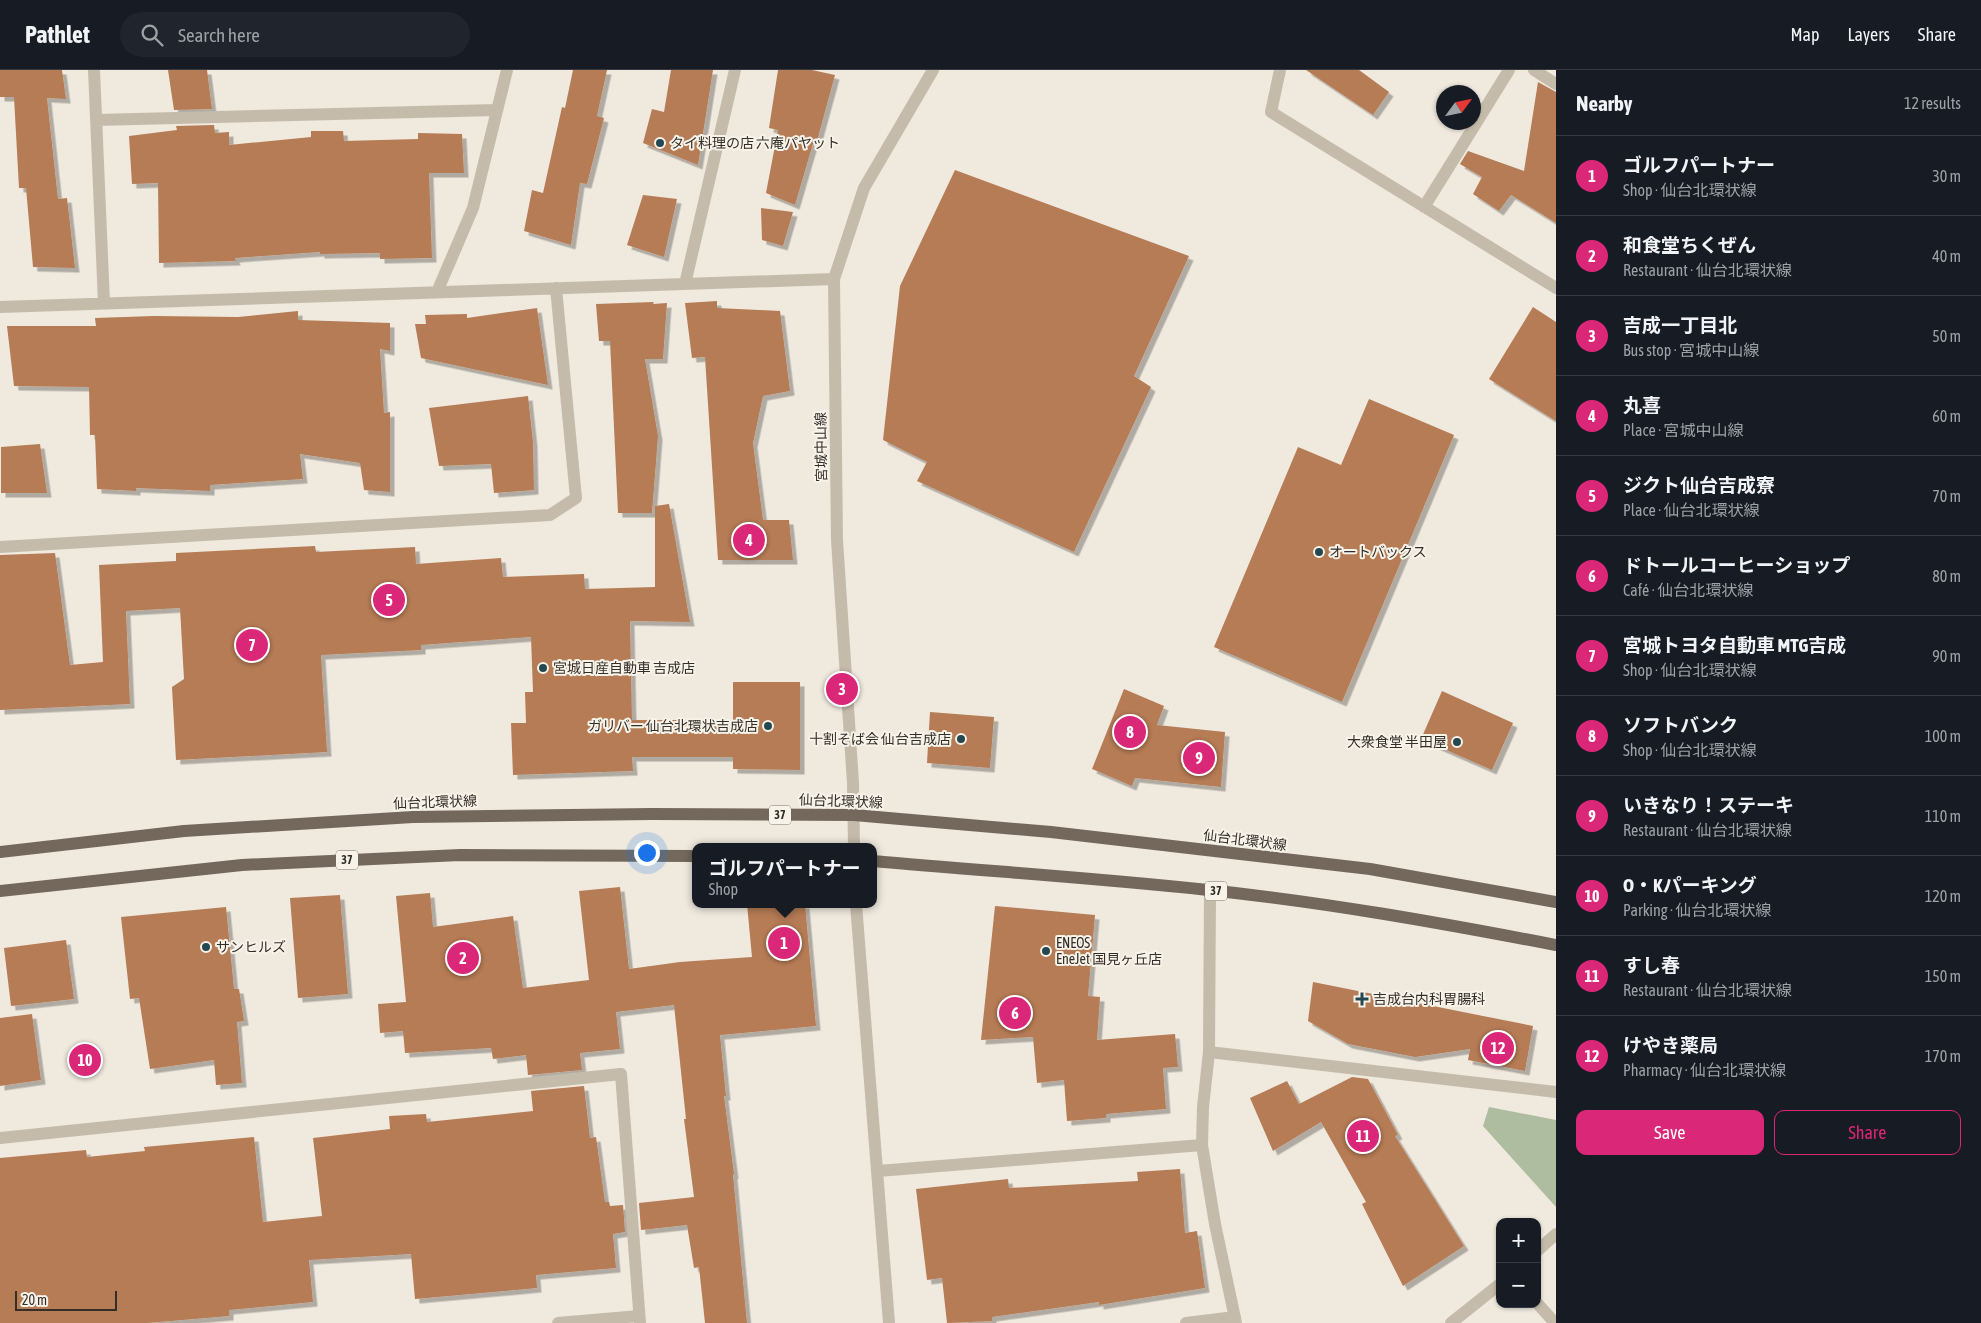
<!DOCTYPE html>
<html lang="en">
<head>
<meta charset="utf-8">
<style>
	body { margin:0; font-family:"Asap Condensed","Noto Sans JP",sans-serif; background:#20242c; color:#f1f3f6 }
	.controls { position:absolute; right:15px; bottom:15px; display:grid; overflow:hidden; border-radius:10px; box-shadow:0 1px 4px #0004 }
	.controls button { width:45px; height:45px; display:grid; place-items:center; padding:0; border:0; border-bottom:1px solid #363941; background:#171b24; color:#f1f3f6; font:25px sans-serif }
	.compass { position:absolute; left:1436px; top:15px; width:45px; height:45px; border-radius:50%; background:#171b24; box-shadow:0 1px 4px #0004; rotate:57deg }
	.scale { position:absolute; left:15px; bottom:12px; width:102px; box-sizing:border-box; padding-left:5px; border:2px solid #342e29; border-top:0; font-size:14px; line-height:18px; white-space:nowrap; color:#342e29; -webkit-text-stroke:4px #f7f3e9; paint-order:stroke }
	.you { position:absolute; left:646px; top:782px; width:18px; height:18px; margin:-12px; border:4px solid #fff; border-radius:50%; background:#1a73e8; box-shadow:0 0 0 8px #1a73e833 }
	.badge { display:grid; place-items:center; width:32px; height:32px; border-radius:50%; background:#db2777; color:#fff; font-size:16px; font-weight:700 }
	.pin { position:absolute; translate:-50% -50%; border:2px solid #fff; box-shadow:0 1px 5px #0006 }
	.popup { position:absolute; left:692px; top:773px; width:185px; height:65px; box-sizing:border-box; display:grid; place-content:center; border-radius:10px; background:#171b24; filter:drop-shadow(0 1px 4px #0005); font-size:16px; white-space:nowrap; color:#9ea1a6 }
	.popup b { font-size:19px; color:#f1f3f6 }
	.popup::after { content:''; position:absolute; left:50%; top:100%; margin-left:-10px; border:10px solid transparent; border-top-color:#171b24 }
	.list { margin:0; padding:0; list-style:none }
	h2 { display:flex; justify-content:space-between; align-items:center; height:65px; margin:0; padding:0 20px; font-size:21px }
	h2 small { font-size:16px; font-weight:400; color:#9ea1a6 }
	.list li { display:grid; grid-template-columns:32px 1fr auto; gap:15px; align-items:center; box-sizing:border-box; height:80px; padding:0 20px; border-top:1px solid #363941 }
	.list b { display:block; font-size:19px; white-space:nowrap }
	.list p { margin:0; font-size:16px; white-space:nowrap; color:#9ea1a6 }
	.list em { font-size:16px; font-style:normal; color:#9ea1a6 }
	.actions { display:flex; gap:10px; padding:15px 20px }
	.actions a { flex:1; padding:11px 0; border:1px solid #db2777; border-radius:10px; text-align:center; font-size:18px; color:#db2777 }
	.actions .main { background:#db2777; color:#fff }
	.icon { flex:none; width:28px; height:28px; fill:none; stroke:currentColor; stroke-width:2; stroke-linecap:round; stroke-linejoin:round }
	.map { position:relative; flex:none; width:1556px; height:1253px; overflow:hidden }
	header { display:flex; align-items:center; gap:30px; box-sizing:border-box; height:70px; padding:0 25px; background:#171b24; border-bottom:1px solid #363941 }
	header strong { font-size:24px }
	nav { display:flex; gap:28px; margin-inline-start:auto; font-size:18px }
	.search { width:350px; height:45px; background:#20242c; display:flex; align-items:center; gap:12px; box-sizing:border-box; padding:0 18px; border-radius:28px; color:#9ea1a6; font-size:19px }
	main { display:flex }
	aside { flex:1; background:#171b24 }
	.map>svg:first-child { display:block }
</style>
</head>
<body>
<header>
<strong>Pathlet</strong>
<div class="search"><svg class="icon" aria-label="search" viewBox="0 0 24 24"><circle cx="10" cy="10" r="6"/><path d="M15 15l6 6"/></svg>Search here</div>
<nav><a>Map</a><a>Layers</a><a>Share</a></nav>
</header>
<main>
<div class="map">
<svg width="1556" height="1253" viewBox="0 0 1556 1253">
	<defs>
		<filter id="shadow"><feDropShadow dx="4.5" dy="4.5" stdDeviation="0" flood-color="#0004"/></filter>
	</defs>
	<rect width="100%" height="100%" fill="#efe9de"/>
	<path fill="#aebc9f" d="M1489,1037L1556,1050V1137L1483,1056Z"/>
	<path fill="#b67b55" filter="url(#shadow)" d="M0,0H62L66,29L47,28L58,129L67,128L75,198L33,197L26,118H19L14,27H0Z
		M168,0H207L212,39L174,40Z
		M573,0H607L597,46L604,48L587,114L580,113L571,175L524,161L532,120L543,123L562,37L565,38Z
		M671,0H713L698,95L643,73L652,39L664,42Z
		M778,0H812L835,5L817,71L814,70L795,135L766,123L778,60L769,58Z
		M1306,0H1359L1389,22L1373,45Z
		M1538,12L1556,22V153L1511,125L1499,141L1473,124L1482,107L1460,94L1468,81L1524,101Z
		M214,55L215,63L229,62V75L311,67V61H343L344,71L418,69V63L462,64L464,103H429L432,188L380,189V183L320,184V182L235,188L236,191L159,193L158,113L132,114L129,66L177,60L176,56Z
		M955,100L1189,186L1134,306L1151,317L1074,482L917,411L927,392L883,370L900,216Z
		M643,125L677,129L664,187L627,175Z
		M761,138L793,142L783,176L762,170Z
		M717,231V238L780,241L790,321L763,326L753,373L763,450H789L793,490H718L705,287L692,288L685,233Z
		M654,232L653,234L667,233L663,289H645L658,366L652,443H618L610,271H599L596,234Z
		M1533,237L1556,252V351L1489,309Z
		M537,238L548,315L421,288L415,254H426L425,245L467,244V248Z
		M298,241V250L390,253V281L380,279L384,343L390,342V422L364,420L360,393L300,384L303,409L210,415V421L136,418V421L97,419L95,365H90L89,317L14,316L7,256H96L95,248L154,246L238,247Z
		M528,326L533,372L534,420L494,423L491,394L439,396L429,338Z
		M1369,329L1454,365L1342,632L1214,577L1298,377L1341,395Z
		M40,374L47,423H1V377Z
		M669,434L690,552L630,551L632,650H733V612H800V700L733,699V687H632L633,701L513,705L511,653H526L525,622H533L531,567L421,575V580L321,585L327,682L176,690L172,617L184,609L180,538L126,541L130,634L0,640V485L55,483L70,595L103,592L99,495L176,491V483L315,476L316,482L415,477L416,494L501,488L503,507L584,504L585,519L655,517V436Z
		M1124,619L1164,636L1157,655L1225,662L1221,717L1135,708L1132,716L1092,699Z
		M1442,621L1513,653L1492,700L1421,669Z
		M930,642L994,647L990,698L927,693Z
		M620,817L629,899L680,892L752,887L747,834H805L816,956L720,965L726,1026H724L734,1104L733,1105L747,1253H705L699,1197L694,1198L687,1155L641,1160L639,1133L694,1127L684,1049H686L674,935L616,942L620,979L580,983L582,1000L528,1005L526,985L493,989L491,978L405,983L403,961L380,963L378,934L406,932L396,826L430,823L433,857L513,846L523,918L589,910L579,821Z
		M340,825L348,924L298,928L290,828Z
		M995,836L1095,845L1088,926L1100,927L1097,970L1175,964L1178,997L1163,998L1166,1039L1106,1044V1048L1067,1051L1064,1010L1037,1013L1033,967L981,970Z
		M226,837L234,919H239L244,951L237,952L242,1013L216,1015L214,990L150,999L139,928L130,929L121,847Z
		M66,870L74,929L11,936L4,878Z
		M1313,912L1533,956L1525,1001L1468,990L1470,979L1415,987L1348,974L1308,951Z
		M32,944L41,1010L0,1016V948Z
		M1352,1007L1368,1009L1398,1065L1395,1066L1464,1176L1403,1216L1362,1134L1366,1132L1321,1052L1273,1081L1250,1028L1287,1011L1299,1034Z
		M584,1016L590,1068L596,1067L605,1132H609L610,1136L623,1135L625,1162L613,1164L616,1198L536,1205L537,1218L415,1229L411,1184L309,1190L313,1232L229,1240V1246L147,1253H0V1088L86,1080L87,1087L145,1081L144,1077L254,1067L263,1152L322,1146L313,1068L390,1059L389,1046L426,1044L427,1052L533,1041L531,1021Z
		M1180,1099L1185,1163L1197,1161L1205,1218L1099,1235V1232L992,1247V1251L947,1253L942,1208L927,1210L916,1119L1008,1109L1009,1118L1138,1111L1137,1102Z"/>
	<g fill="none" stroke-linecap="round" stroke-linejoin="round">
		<path stroke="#c5bbab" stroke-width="12" d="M94,0L104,233
			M1280,0L1271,42L1556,218
			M1534,0L1556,14
			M96,50L497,40
			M1424,137L1509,0
			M685,214L735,0
			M437,222L473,138L507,0
			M0,237L834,209
			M0,477L550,445L576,428L556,218
			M854,777L853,713L837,470L834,209L864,118L933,0
			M1210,820L1209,982L1203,1037L1202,1075L1215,1154L1236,1253
			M856,834L889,1253
			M1209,982L1556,1022
			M0,1068L621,1004L640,1253
			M878,1101L1202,1075
			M1537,1181L1556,1164
			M1537,1233L1555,1253
			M558,1253L639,1246
			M1186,1253L1235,1247
			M1451,1253L1500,1214"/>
		<path stroke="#74685c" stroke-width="12" d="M0,782L184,761L413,747L652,744L854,745L1051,762L1370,799L1556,832
			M873,791C985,801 1097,808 1208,820C1325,832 1441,853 1556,875
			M0,821L242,795L460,785L695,786"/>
	</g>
	<g fill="#244750" stroke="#f7f3e9" stroke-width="2">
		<circle cx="660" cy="73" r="5"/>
		<circle cx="1319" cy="482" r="5"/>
		<circle cx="543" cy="598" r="5"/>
		<circle cx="768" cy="656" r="5"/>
		<circle cx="961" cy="669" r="5"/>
		<circle cx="1457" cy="672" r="5"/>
		<circle cx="206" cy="877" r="5"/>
		<circle cx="1046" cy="881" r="5"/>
		<path d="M1359.5 921.5h5v5h5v5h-5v5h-5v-5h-5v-5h5z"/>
	</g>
	<g text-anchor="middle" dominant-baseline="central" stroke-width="4" stroke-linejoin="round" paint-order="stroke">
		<g fill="#f7f3e9" stroke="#6e6963" stroke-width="1">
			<rect x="769" y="735.5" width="22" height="19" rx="4"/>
			<rect x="336" y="780.5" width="22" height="19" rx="4"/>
			<rect x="1205" y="811.5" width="22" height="19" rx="4"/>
		</g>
		<g font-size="12" font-weight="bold" fill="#342e29">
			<text x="780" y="745">37</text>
			<text x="347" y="790">37</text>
			<text x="1216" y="821">37</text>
		</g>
		<g font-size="14" fill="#342e29" stroke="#f7f3e9" text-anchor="start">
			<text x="670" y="73">タイ料理の店 六庵パヤット</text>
			<text x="1329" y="482">オートバックス</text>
			<text x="553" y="598">宮城日産自動車 吉成店</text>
			<text x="758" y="656" text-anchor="end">ガリバー 仙台北環状吉成店</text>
			<text x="951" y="669" text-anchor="end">十割そば会 仙台吉成店</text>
			<text x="1447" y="672" text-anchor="end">大衆食堂 半田屋</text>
			<text x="1056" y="873">ENEOS<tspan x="1056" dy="16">EneJet 国見ヶ丘店</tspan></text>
			<text x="216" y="877">サンヒルズ</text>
			<text x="1373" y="929">吉成台内科胃腸科</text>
		</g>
		<g font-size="14" fill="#342e29" stroke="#f7f3e9">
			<text transform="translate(821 377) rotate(-91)">宮城中山線</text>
			<text transform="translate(841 731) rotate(2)">仙台北環状線</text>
			<text transform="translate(435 732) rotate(-2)">仙台北環状線</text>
			<text transform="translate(1245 770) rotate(7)">仙台北環状線</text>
		</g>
	</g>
</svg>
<div class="controls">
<button>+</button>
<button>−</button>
</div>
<svg class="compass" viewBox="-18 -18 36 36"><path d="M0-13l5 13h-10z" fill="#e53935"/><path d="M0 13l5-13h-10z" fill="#9ea1a6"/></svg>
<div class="scale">20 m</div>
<div class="you"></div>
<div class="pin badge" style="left:784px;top:873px">1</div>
<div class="popup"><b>ゴルフパートナー</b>Shop</div>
<div class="pin badge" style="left:463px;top:888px">2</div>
<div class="pin badge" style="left:842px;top:619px">3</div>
<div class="pin badge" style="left:749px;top:470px">4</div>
<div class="pin badge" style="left:389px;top:530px">5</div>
<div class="pin badge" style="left:1015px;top:943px">6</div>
<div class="pin badge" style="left:252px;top:575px">7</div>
<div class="pin badge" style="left:1130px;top:662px">8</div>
<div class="pin badge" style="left:1199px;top:688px">9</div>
<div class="pin badge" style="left:85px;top:990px">10</div>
<div class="pin badge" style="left:1363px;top:1066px">11</div>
<div class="pin badge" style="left:1498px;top:978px">12</div>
</div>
<aside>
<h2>Nearby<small>12 results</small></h2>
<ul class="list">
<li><span class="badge">1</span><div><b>ゴルフパートナー</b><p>Shop · 仙台北環状線</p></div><em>30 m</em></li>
<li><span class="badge">2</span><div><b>和食堂ちくぜん</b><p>Restaurant · 仙台北環状線</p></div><em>40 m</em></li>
<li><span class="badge">3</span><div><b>吉成一丁目北</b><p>Bus stop · 宮城中山線</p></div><em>50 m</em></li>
<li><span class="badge">4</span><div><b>丸喜</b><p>Place · 宮城中山線</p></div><em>60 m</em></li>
<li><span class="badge">5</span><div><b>ジクト仙台吉成寮</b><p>Place · 仙台北環状線</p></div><em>70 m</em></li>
<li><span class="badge">6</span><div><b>ドトールコーヒーショップ</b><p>Café · 仙台北環状線</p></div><em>80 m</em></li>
<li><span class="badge">7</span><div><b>宮城トヨタ自動車 MTG吉成</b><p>Shop · 仙台北環状線</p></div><em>90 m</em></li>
<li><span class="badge">8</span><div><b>ソフトバンク</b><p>Shop · 仙台北環状線</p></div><em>100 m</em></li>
<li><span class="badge">9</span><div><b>いきなり！ステーキ</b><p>Restaurant · 仙台北環状線</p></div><em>110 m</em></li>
<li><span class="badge">10</span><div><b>O・Kパーキング</b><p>Parking · 仙台北環状線</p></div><em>120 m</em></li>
<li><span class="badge">11</span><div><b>すし春</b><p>Restaurant · 仙台北環状線</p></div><em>150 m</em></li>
<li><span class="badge">12</span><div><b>けやき薬局</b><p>Pharmacy · 仙台北環状線</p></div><em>170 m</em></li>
</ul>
<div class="actions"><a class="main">Save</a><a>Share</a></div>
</aside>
</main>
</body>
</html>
